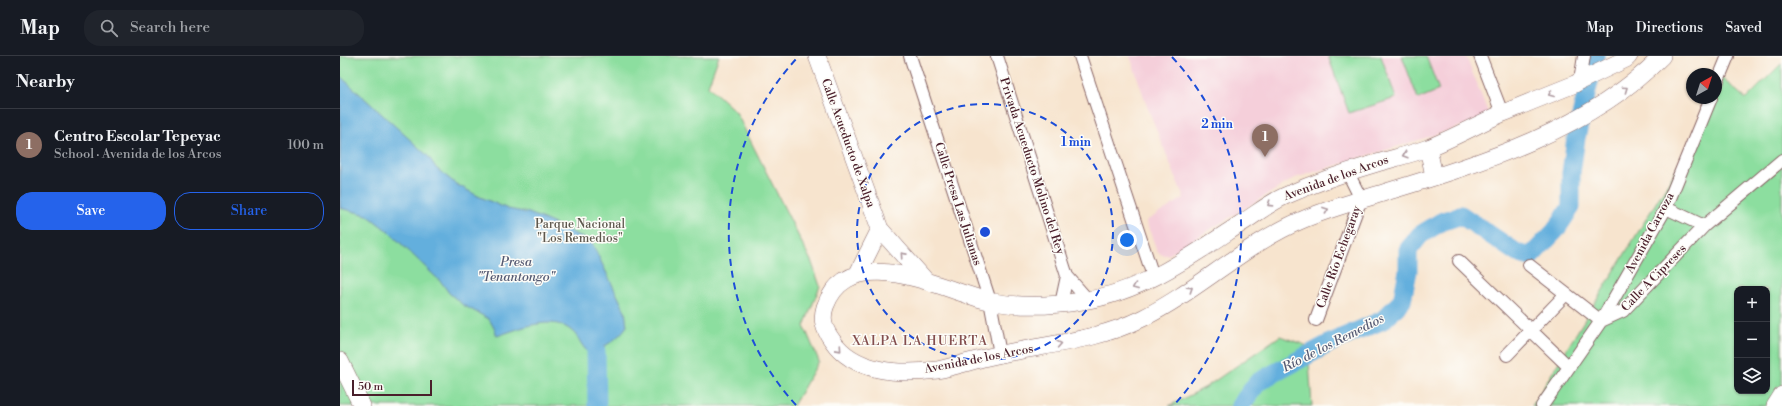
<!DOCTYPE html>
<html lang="en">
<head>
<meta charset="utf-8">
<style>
	body { margin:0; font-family:"Libre Bodoni",serif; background:#20242c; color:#f1f3f6 }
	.controls { position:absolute; right:12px; bottom:12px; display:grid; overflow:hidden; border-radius:8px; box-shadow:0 1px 3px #0004 }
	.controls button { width:36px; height:36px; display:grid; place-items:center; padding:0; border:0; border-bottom:1px solid #363941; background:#171b24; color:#f1f3f6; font:20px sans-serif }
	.compass { position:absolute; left:1346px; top:12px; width:36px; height:36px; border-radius:50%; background:#171b24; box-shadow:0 1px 3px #0004; rotate:39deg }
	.scale { position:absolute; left:12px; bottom:10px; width:80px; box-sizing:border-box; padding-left:4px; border:2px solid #4a1f2b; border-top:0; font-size:11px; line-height:14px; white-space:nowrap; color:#4a1f2b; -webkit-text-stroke:3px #fdfcf7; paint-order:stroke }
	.you { position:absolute; left:787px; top:184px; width:14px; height:14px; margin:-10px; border:3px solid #fff; border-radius:50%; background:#1a73e8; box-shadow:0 0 0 6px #1a73e833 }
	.badge { display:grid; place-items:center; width:26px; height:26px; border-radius:50%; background:#2563eb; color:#fff; font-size:13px; font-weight:700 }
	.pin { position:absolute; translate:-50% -33px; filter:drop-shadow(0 1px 2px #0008) }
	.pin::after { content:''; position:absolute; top:21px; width:14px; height:12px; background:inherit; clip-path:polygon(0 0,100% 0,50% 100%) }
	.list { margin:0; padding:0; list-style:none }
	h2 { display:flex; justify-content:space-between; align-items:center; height:52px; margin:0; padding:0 16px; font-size:17px }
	h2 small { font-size:13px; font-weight:400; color:#9ea1a6 }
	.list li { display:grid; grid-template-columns:26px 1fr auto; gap:12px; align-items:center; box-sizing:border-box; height:72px; padding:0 16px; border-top:1px solid #363941 }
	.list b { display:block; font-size:15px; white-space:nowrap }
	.list p { margin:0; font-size:13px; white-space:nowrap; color:#9ea1a6 }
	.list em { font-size:13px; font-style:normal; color:#9ea1a6 }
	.actions { display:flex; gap:8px; padding:12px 16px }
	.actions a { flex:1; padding:9px 0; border:1px solid #2563eb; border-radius:16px; text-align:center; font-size:14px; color:#2563eb }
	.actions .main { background:#2563eb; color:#fff }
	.icon { flex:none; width:22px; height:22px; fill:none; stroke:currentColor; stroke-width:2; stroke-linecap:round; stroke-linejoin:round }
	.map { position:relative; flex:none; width:1442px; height:350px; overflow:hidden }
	header { display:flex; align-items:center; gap:24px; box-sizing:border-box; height:56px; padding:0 20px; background:#171b24; border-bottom:1px solid #363941 }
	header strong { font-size:19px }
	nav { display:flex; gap:22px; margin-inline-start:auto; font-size:14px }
	.search { width:280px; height:36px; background:#20242c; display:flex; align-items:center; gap:10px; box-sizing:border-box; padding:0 14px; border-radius:16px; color:#9ea1a6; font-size:15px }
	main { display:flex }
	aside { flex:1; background:#171b24 }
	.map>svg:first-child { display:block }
</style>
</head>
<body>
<header>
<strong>Map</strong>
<div class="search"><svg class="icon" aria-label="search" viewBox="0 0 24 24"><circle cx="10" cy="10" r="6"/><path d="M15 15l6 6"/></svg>Search here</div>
<nav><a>Map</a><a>Directions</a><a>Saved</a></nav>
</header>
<main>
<aside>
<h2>Nearby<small></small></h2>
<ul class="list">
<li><span class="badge" style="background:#8d6e63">1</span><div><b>Centro Escolar Tepeyac</b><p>School · Avenida de los Arcos</p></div><em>100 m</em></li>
</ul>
<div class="actions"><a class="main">Save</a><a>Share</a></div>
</aside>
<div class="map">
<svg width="1442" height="350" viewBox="0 0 1442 350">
	<rect width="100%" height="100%" fill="#fdfcf7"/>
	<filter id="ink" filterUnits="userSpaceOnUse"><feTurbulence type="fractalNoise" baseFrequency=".025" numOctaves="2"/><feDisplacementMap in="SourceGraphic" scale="8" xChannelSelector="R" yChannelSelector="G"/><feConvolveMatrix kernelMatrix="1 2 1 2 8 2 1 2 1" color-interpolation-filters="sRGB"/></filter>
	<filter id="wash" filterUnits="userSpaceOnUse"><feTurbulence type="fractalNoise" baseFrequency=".012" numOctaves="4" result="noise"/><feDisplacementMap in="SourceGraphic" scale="16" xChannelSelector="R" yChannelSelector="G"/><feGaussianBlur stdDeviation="0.9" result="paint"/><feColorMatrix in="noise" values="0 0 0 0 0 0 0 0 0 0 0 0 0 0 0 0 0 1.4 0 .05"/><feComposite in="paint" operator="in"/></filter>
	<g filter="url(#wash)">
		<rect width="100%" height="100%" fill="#f7e4ce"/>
		<path fill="#f5cfda" d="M790,0H1126L1149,59L1114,73L955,122L828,199H822L817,195L806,165L844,142L807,50Z"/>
		<path fill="#8cde9f" stroke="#6b7e65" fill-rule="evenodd" d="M0,0H379L368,30L396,56L472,207L480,230L464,270L479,305L453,350H0Z
			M988,0H1041L1056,42L1009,57Z
			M1062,0H1086L1099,34L1078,43Z
			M1442,7V350H1192L1336,114L1376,42V31L1381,21L1406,43ZM1397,233H1427V335H1397Z
			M940,280L968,290L972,350H829L866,331Z"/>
		<path fill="#64afdd" stroke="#576784" d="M0,20L89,101L96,112L116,128L138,140L168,153L189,157L222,171L252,187L285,255L287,270C278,283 265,291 251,297C242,294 240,282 233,276C213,257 179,273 157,280L154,272L149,263L123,249L109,237L102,227L49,176L27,159L0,152Z"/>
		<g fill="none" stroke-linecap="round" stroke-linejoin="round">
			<path stroke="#64afdd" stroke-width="19" d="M256,295L257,350
				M900,350L918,326L992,286L1043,264L1062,245L1068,215V194L1080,179L1101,166L1121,159L1177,197L1190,201L1215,175L1231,151V117L1236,82L1255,0"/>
		</g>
	</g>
	<g filter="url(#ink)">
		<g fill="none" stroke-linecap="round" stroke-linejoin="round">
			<defs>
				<path id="street" d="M570,0L650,245L660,298
					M657,0L727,220L748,244
					M740,0L814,223
					M1140,0L1162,57
					M1240,25L1244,0
					M1376,29L1388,0
					M1326,152L1364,170
					M1119,205L1229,311
					M1189,209L1261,265L1326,152L1371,42
					M721,248L727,220
					M976,264L1021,143L1008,117
					M1167,299L1226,238
					M1202,350L1261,265L1283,255L1364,170L1442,104"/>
				<path id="secondary" d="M477,0L540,173L586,225
					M1289,0L1286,3L1240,25L1235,28C1210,38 1185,48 1161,58C1136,69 1113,82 1088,92C1072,98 1054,102 1037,107C1006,116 974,127 945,140C929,147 915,159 900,168C850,201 802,236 742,245C713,250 682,251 653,246C607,237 510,181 485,251C481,264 484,273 492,284C514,317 560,319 597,314C617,310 637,303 657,299C707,288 757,285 803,262C859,234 905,188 962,164C990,152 1018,145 1046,136C1142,107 1251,73 1322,0
					M1088,92L1094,120
					M517,219L540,173
					M0,305L22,350
					M1435,350L1442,339"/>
			</defs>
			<use href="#street" stroke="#876464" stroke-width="14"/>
			<use href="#secondary" stroke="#876464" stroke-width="18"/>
			<use href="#street" stroke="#fff" stroke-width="12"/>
			<use href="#secondary" stroke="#fff" stroke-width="17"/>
		</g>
		<defs><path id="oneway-chevron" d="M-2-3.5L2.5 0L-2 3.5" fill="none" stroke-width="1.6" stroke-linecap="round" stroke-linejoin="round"/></defs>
		<g stroke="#ae9aa0">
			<use href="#oneway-chevron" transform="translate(1285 33) rotate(-35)"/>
			<use href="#oneway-chevron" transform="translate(1211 38) rotate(158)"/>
			<use href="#oneway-chevron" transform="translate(1065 99) rotate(163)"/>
			<use href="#oneway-chevron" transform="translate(930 148) rotate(147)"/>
			<use href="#oneway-chevron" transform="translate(986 154) rotate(-20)"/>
			<use href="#oneway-chevron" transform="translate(563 199) rotate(-132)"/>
			<use href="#oneway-chevron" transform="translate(795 231) rotate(158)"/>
			<use href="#oneway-chevron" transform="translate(850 233) rotate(-33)"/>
			<use href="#oneway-chevron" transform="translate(719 288) rotate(-10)"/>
			<use href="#oneway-chevron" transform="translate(499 293) rotate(48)"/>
		</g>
	</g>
	<g fill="none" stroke="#1d4ed8" stroke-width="2" stroke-dasharray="7 5">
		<circle cx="645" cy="176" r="128"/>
		<path d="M456 349A256 256 0 0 1 458 1M832 1A256 256 0 0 1 834 349"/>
	</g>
	<g text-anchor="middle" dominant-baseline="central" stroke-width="3" stroke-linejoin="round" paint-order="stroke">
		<g font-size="12" fill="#4a1f2b" stroke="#fdfcf7">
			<text transform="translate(508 87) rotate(70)">Calle Acueducto de Xalpa</text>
			<text transform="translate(692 110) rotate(72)">Privada Acueducto Molino del Rey</text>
			<text transform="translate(996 122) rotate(-20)">Avenida de los Arcos</text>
			<text transform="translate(618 148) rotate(72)">Calle Presa Las Julianas</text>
			<text transform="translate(1310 177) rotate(-62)">Avenida Carroza</text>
			<text transform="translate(999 201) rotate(-70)">Calle Río Echegaray</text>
			<text transform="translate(1314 222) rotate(-46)">Calle A Cipreses</text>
			<text transform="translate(639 303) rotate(-11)">Avenida de los Arcos</text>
		</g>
		<g font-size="12" fill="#5e584e" stroke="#fdfcf7">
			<text x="240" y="168">Parque Nacional<tspan x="240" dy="14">"Los Remedios"</tspan></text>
		</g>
		<g font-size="13" font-style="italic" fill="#545972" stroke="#fdfcf7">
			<text x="176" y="206">Presa<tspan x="176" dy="15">"Tenantongo"</tspan></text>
			<text transform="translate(993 287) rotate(-27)">Río de los Remedios</text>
		</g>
		<g font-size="13" letter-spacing="1" fill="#834e4e" stroke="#fdfcf7">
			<text x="580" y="285">XALPA LA HUERTA</text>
		</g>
	</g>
	<circle cx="645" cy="176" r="6" fill="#1d4ed8" stroke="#fdfcf7" stroke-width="2"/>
	<g font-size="12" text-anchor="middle" font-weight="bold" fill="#1d4ed8" stroke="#fdfcf7" stroke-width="3" stroke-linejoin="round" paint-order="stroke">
		<text x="877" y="72">2 min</text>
		<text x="736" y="90">1 min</text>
	</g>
</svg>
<div class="controls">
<button>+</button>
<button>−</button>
<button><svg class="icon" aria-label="layers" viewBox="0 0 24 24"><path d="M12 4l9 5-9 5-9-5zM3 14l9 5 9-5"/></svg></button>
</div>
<svg class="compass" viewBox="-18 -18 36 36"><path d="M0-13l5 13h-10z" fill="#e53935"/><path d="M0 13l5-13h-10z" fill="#9ea1a6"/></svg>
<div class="scale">50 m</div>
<div class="you"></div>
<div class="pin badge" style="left:925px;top:101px;background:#8d6e63">1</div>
</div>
</main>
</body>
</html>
